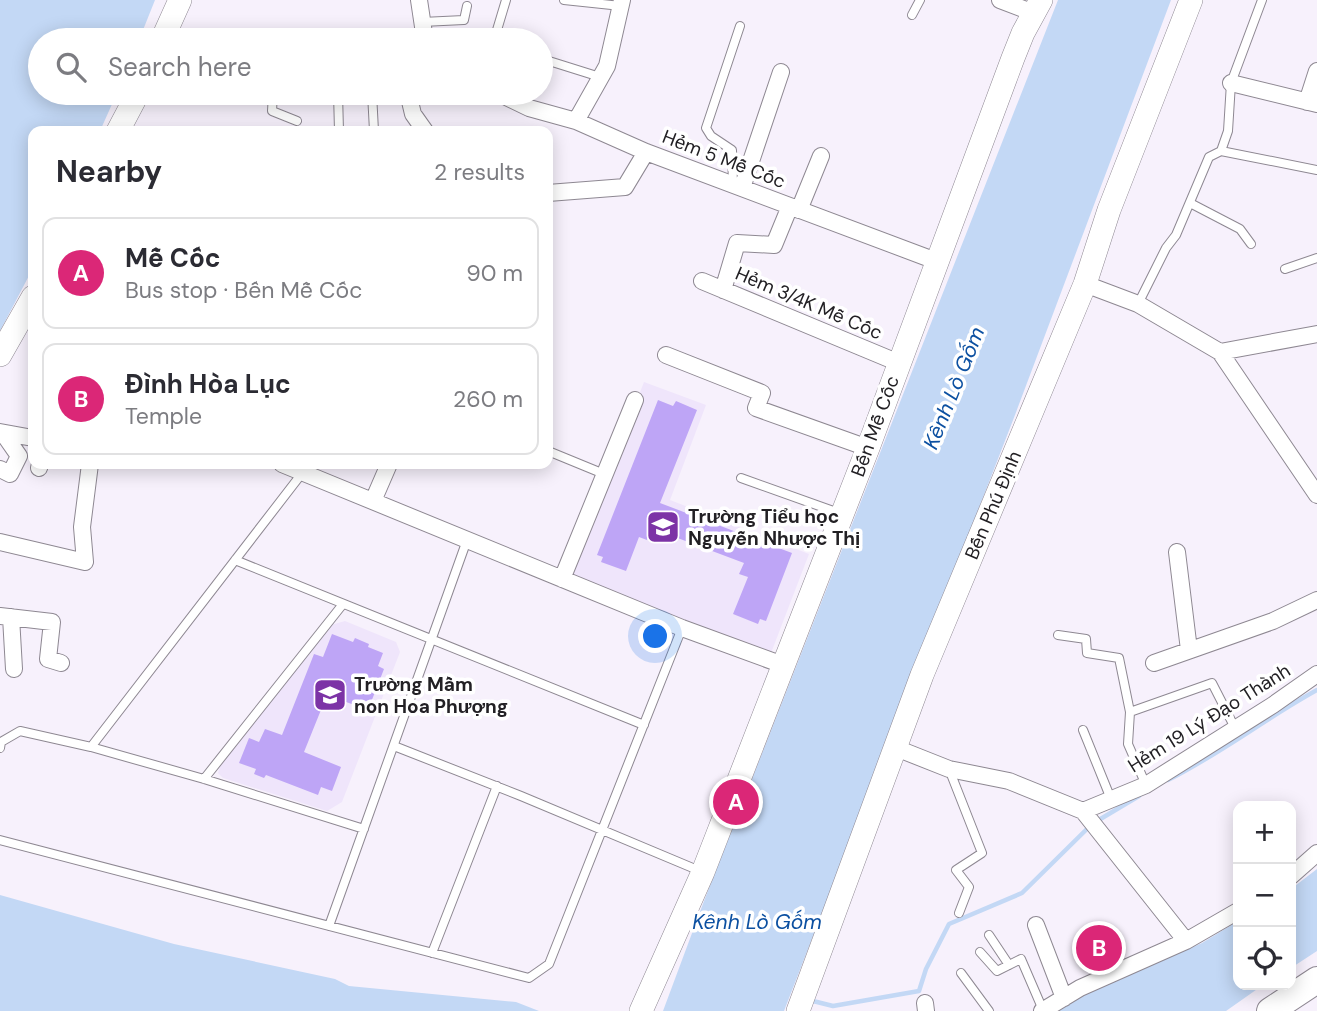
<!DOCTYPE html>
<html lang="en">
<head>
<meta charset="utf-8">
<style>
	body { margin:0; font-family:"DM Sans",sans-serif; background:#f2f2f3; color:#2b2b33 }
	.controls { position:absolute; right:21px; bottom:21px; display:grid; overflow:hidden; border-radius:14px; box-shadow:0 4px 18px #0003 }
	.controls button { width:63px; height:63px; display:grid; place-items:center; padding:0; border:0; border-bottom:2px solid #e1e1e2; background:#fff; color:#2b2b33; font:35px sans-serif }
	.you { position:absolute; left:656px; top:637px; width:24px; height:24px; margin:-18px; border:5px solid #fff; border-radius:50%; background:#1a73e8; box-shadow:0 0 0 10px #1a73e833 }
	.badge { display:grid; place-items:center; width:46px; height:46px; border-radius:50%; background:#db2777; color:#fff; font-size:23px; font-weight:700 }
	.pin { position:absolute; translate:-50% -50%; border:4px solid #fff; box-shadow:0 2px 7px #0006 }
	.list { margin:0; padding:0; list-style:none }
	h2 { display:flex; justify-content:space-between; align-items:center; height:91px; margin:0; padding:0 28px; font-size:30px }
	h2 small { font-size:23px; font-weight:400; color:#7c7c81 }
	.list li { display:grid; grid-template-columns:46px 1fr auto; gap:21px; align-items:center; box-sizing:border-box; height:112px; margin:0 14px 14px; padding:0 14px; border:2px solid #e1e1e2; border-radius:14px }
	.list b { display:block; font-size:26px; white-space:nowrap }
	.list p { margin:0; font-size:23px; white-space:nowrap; color:#7c7c81 }
	.list em { font-size:23px; font-style:normal; color:#7c7c81 }
	.icon { flex:none; width:38px; height:38px; fill:none; stroke:currentColor; stroke-width:2; stroke-linecap:round; stroke-linejoin:round }
	.map { position:relative; flex:none; width:1317px; height:1011px; overflow:hidden }
	.search { position:absolute; background:#fff; box-shadow:0 4px 18px #0003; left:28px; top:28px; width:525px; height:77px; display:flex; align-items:center; gap:18px; box-sizing:border-box; padding:0 24px; border-radius:38px; color:#7c7c81; font-size:26px }
	.panel { position:absolute; background:#fff; box-shadow:0 4px 18px #0003; left:28px; top:126px; width:525px; height:343px; border-radius:14px }
	.map>svg:first-child { display:block }
</style>
</head>
<body>
<div class="map">
<svg width="1317" height="1011" viewBox="0 0 1317 1011">
	<rect width="100%" height="100%" fill="#f7f1fc"/>
	<path fill="#efe5fb" d="M644,382L706,405L670,500L809,554L771,653L569,575Z
		M345,621L396,642L400,652L342,802L327,811L223,778L218,773L220,766L331,625Z"/>
	<path fill="#c3d8f5" d="M0,0H155L139,40H40V93H117L100,131H33V268L0,331Z
		M1058,0H1171L1015,415L784,1011H663L704,901Z
		M1317,869V951L1291,968V889Z
		M0,895L174,944L335,979L349,986L516,1002L539,1011H0Z
		M1238,921V985H1263L1226,1011H1053L1072,998L1202,943Z"/>
	<g fill="none" stroke-linecap="round" stroke-linejoin="round">
		<path stroke="#c3d8f5" stroke-width="4.5" d="M1168,780C1220,754 1266,718 1317,690
			M809,1000L833,1006L919,991L926,969L949,924L1022,893L1092,824L1139,796"/>
	</g>
	<path fill="#bea5f6" d="M658,400L673,406L676,401L697,410L660,503L792,553L766,621L760,619L758,624L733,614L748,577L739,574L744,563L651,528L647,540L639,537L626,571L601,562L603,557L597,555Z
		M332,634L353,642L355,638L369,644L368,647L383,653L378,666L384,669L368,710L327,695L304,752L341,767L332,791L321,787L318,795L266,775L264,778L254,774L256,769L239,763L249,738L259,742L265,729L282,735L314,654L323,657Z
		M1102,928L1114,961L1096,968L1083,935Z"/>
	<g fill="none" stroke-linecap="round" stroke-linejoin="round">
		<defs>
			<path id="lane" d="M564,0L621,6
				M912,15L920,0
				M422,22L464,20L467,6
				M494,40L506,0
				M549,61L600,77
				M273,93L272,111L297,121
				M338,93L339,131
				M372,93L374,131
				M1221,151L1317,170
				M733,185L732,150L711,136L706,128L740,26
				M1190,203L1240,229L1251,244
				M1285,269L1317,258
				M1138,304L1166,248L1176,235L1209,157L1221,151L1228,131L1231,83L1262,0
				M548,451L604,474
				M741,478L839,513
				M235,560L644,725
				M1058,635L1086,639L1087,653L1119,658L1130,712L1128,744L1146,785
				M1130,712L1212,683L1235,728
				M1083,730L1111,799
				M394,746L521,796L700,871
				M91,747L204,779L364,829
				M0,748L1,742L20,731L91,747L303,472
				M949,769L982,853L956,870L969,887L959,913
				M204,779L343,604
				M0,840L529,978L549,964L682,628
				M329,926L467,540
				M989,935L1009,965
				M980,952L997,971L1021,959L1043,1010
				M432,953L497,786
				M961,973L989,1011"/>
			<path id="street" d="M419,0L425,40
				M1000,0L1026,10
				M1231,83L1317,104
				M408,93L413,114L425,131
				M498,93L529,108L576,121L646,152L936,261
				M1307,102L1317,71
				M576,121L607,66L622,0
				M742,188L781,72
				M548,193L625,187L646,152
				M799,210L821,156
				M702,281L899,363
				M1085,284L1138,304L1220,352L1317,334
				M723,290L737,243L774,245L790,206
				M1220,352L1317,495
				M666,355L762,393L756,408L868,448
				M0,432L33,438
				M282,464L682,628L783,665
				M39,468L40,464
				M0,469L10,474L19,456L3,433
				M373,501L389,464
				M0,542L85,562L82,527L90,464
				M1177,552L1189,650
				M562,579L635,400
				M0,616L52,622L48,659L61,663
				M11,617L14,669
				M1154,663L1273,621L1317,600
				M896,748L949,769L1009,781L1083,811L1186,941
				M1083,811L1146,785L1273,705L1317,674
				M1291,876L1317,853
				M1036,925L1064,998
				M925,1003L926,1011
				M1042,1011L1080,988L1186,941L1238,911"/>
			<path id="secondary" d="M162,40L180,0
				M118,131L138,93
				M0,355L33,297
				M641,1011L703,872L868,448L1013,58L1023,33L1041,0
				M798,1011L922,675L1085,284L1109,210L1191,0"/>
			<path id="primary" d="M1270,1011L1317,980"/>
		</defs>
		<use href="#lane" stroke="#8e8892" stroke-width="10"/>
		<use href="#street" stroke="#8e8892" stroke-width="18"/>
		<use href="#secondary" stroke="#8e8892" stroke-width="24"/>
		<use href="#primary" stroke="#8e8892" stroke-width="28"/>
		<use href="#lane" stroke="#fff" stroke-width="8"/>
		<use href="#street" stroke="#fff" stroke-width="16"/>
		<use href="#secondary" stroke="#fff" stroke-width="23"/>
		<use href="#primary" stroke="#fff" stroke-width="26"/>
	</g>
	<defs>
		<symbol id="school-square" viewBox="-11 -11 22 22"><rect x="-9" y="-9" width="18" height="18" rx="4" fill="#7c33a6" stroke="#fff"/><path d="M0-5L7-2L0 1L-7-2ZM-4 1L0 2.5L4 1V4Q0 6-4 4Z" fill="#fff"/></symbol>
	</defs>
	<g fill-rule="evenodd">
		<use href="#school-square" x="644" y="508" width="38" height="38"/>
		<use href="#school-square" x="311" y="676" width="38" height="38"/>
	</g>
	<g text-anchor="middle" dominant-baseline="central" stroke-width="7" stroke-linejoin="round" paint-order="stroke">
		<g font-size="19" fill="#222024" stroke="#fff">
			<text transform="translate(724 159) rotate(21)">Hẻm 5 Mễ Cốc</text>
			<text transform="translate(809 303) rotate(23)">Hẻm 3/4K Mễ Cốc</text>
			<text transform="translate(875 426) rotate(-70)">Bến Mễ Cốc</text>
			<text transform="translate(993 505) rotate(-67)">Bến Phú Định</text>
			<text transform="translate(1209 718) rotate(-32)">Hẻm 19 Lý Đạo Thành</text>
		</g>
		<g font-size="19" font-weight="bold" fill="#222024" stroke="#fff" text-anchor="start">
			<text x="688" y="516">Trường Tiểu học<tspan x="688" dy="22">Nguyễn Nhược Thị</tspan></text>
			<text x="354" y="684">Trường Mầm<tspan x="354" dy="22">non Hoa Phượng</tspan></text>
		</g>
		<g font-size="21" font-style="italic" fill="#0c50a1" stroke="#fff">
			<text transform="translate(954 388) rotate(-68)">Kênh Lò Gốm</text>
			<text x="757" y="922">Kênh Lò Gốm</text>
		</g>
	</g>
</svg>
<div class="controls">
<button>+</button>
<button>−</button>
<button><svg class="icon" aria-label="locate" viewBox="0 0 24 24"><circle cx="12" cy="12" r="6"/><path d="M12 2v4M12 18v4M2 12h4M18 12h4"/></svg></button>
</div>
<div class="you"></div>
<div class="pin badge" style="left:736px;top:802px">A</div>
<div class="pin badge" style="left:1099px;top:948px">B</div>
<div class="search"><svg class="icon" aria-label="search" viewBox="0 0 24 24"><circle cx="10" cy="10" r="6"/><path d="M15 15l6 6"/></svg>Search here</div>
<section class="panel">
<h2>Nearby<small>2 results</small></h2>
<ul class="list">
<li><span class="badge">A</span><div><b>Mễ Cốc</b><p>Bus stop · Bến Mễ Cốc</p></div><em>90 m</em></li>
<li><span class="badge">B</span><div><b>Đình Hòa Lục</b><p>Temple</p></div><em>260 m</em></li>
</ul>
</section>
</div>
</body>
</html>
